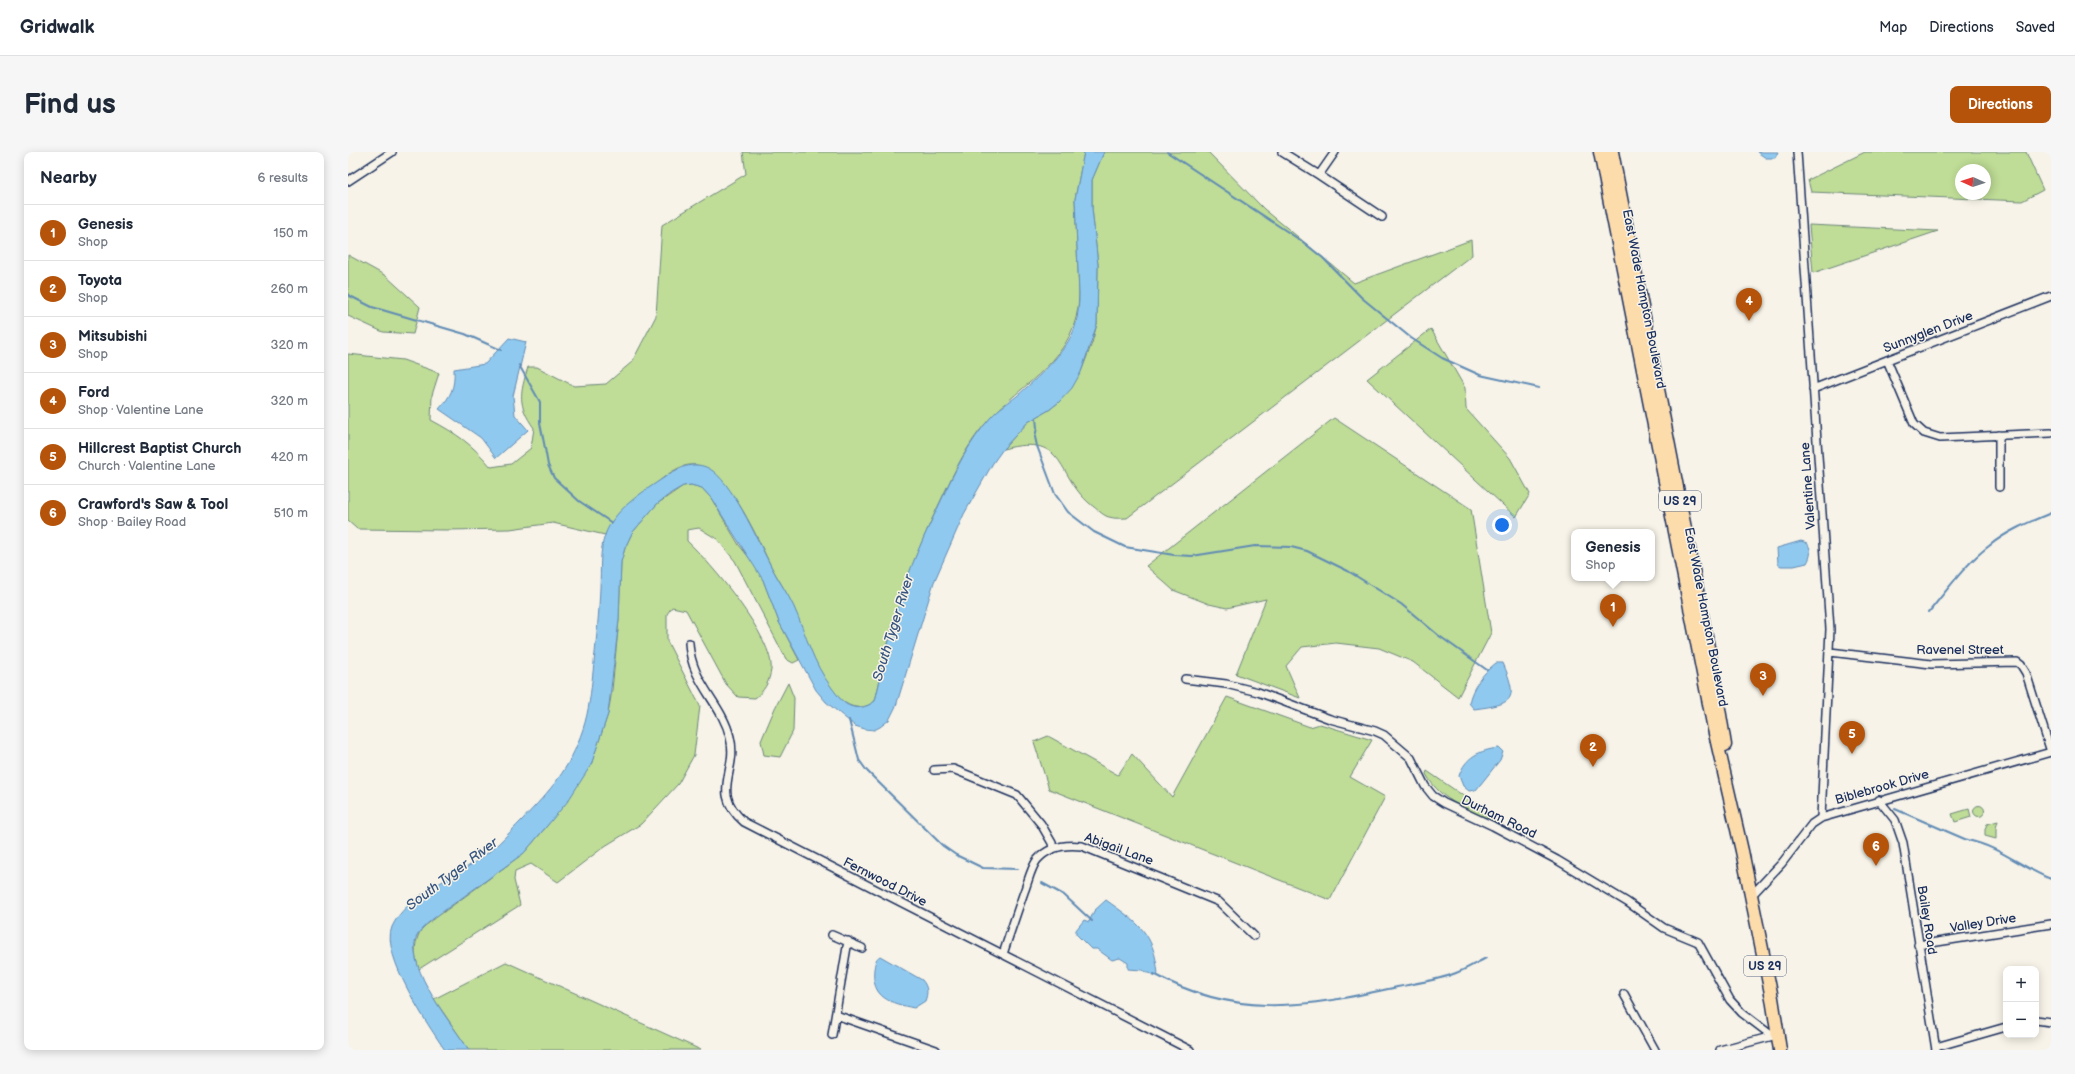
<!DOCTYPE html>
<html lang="en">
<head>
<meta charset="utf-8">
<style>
	body { margin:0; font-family:"Balsamiq Sans",sans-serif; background:#f6f6f7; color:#1f2937 }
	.controls { position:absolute; right:12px; bottom:12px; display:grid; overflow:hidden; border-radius:8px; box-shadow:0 2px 10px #0003 }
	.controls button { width:36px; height:36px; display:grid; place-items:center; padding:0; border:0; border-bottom:1px solid #e0e1e3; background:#fff; color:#1f2937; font:20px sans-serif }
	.compass { position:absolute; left:1607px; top:12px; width:36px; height:36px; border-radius:50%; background:#fff; box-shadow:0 2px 10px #0003; rotate:273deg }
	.you { position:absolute; left:1154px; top:373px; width:14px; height:14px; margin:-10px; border:3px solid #fff; border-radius:50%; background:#1a73e8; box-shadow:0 0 0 6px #1a73e833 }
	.badge { display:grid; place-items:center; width:26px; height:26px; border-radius:50%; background:#b45309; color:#fff; font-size:13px; font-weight:700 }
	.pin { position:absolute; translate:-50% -33px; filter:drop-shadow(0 1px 2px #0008) }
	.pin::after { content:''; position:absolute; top:21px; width:14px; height:12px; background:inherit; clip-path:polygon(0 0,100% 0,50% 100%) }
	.popup { position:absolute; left:1223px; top:377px; width:84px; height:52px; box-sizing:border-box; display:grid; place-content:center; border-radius:8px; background:#fff; filter:drop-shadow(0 1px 3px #0005); font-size:13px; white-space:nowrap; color:#747a83 }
	.popup b { font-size:15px; color:#1f2937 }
	.popup::after { content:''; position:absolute; left:50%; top:100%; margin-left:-8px; border:8px solid transparent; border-top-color:#fff }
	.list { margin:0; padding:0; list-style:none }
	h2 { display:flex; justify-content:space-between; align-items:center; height:52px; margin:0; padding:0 16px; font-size:17px }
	h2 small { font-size:13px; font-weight:400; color:#747a83 }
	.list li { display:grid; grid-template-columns:26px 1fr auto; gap:12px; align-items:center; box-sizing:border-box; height:56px; padding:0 16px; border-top:1px solid #e0e1e3 }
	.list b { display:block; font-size:15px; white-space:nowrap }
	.list p { margin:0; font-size:13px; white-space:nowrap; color:#747a83 }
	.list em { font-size:13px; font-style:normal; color:#747a83 }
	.map { position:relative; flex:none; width:1703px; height:898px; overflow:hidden; border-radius:8px }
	header { display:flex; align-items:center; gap:24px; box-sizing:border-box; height:56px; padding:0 20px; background:#fff; border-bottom:1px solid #e0e1e3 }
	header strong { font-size:19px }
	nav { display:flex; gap:22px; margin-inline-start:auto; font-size:14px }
	.intro { display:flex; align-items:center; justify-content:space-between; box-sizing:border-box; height:96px; padding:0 24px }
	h1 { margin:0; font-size:28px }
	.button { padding:10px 18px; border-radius:8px; background:#b45309; color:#fff; font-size:14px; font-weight:700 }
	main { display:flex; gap:24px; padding:0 24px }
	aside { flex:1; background:#fff; border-radius:8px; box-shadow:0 2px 10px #0003 }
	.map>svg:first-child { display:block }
</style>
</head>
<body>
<header>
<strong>Gridwalk</strong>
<nav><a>Map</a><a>Directions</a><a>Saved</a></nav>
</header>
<div class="intro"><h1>Find us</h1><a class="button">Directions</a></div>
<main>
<aside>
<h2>Nearby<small>6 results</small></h2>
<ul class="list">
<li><span class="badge">1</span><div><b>Genesis</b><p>Shop</p></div><em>150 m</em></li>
<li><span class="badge">2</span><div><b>Toyota</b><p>Shop</p></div><em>260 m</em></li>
<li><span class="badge">3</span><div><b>Mitsubishi</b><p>Shop</p></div><em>320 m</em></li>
<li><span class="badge">4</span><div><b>Ford</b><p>Shop · Valentine Lane</p></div><em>320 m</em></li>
<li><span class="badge">5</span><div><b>Hillcrest Baptist Church</b><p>Church · Valentine Lane</p></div><em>420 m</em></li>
<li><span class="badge">6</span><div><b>Crawford's Saw &amp; Tool</b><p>Shop · Bailey Road</p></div><em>510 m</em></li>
</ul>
</aside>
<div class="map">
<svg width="1703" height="898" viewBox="0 0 1703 898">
	<rect width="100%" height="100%" fill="#f7f3e8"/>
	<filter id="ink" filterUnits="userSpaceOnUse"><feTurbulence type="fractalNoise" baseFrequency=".025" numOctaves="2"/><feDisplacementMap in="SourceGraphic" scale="8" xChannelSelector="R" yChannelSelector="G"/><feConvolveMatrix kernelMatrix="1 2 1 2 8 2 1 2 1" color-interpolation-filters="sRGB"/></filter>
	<g filter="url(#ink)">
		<path fill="#bfdd96" stroke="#6d867a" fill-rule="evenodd" d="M395,0H736L727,47L731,142C730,209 675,228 637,272C618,294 605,322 593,348C577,381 563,414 552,449C541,481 535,516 527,549C485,581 457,481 446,456C440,442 431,429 424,416C411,390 383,323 353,314C337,309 322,320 310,330C288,345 270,359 257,383L205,371L162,377L97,378L9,377L0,369V202L55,208L91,221L84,243L83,268C109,282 124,292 143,315L163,312L183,296L186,276C169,252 172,242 180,215H189L226,234L258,232L284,210L308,164L314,73L398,22Z
			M756,0H860L916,57L1006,131L1123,88L1124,103L779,366C774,366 767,367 761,365C756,364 750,358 746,355C706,325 722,280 655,297L680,270L701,258L711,250L733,220L744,191L749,172L750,113L744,56V28Z
			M1517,0H1678L1695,38L1674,49L1463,40L1460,28ZM1613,18H1637V42H1613Z
			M1461,73L1590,79L1465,121Z
			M0,103L38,124L72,155L65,182L35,180L0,164Z
			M1083,177L1117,236L1118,257L1162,306L1182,342L1168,365L1019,227Z
			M986,266L1123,357L1143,481L1110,545L1065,510L1031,496L988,491L954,495L938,514L952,546L888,522L918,447L879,456L861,452L825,438L798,414Z
			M343,333L354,336L363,346L391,393L407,413L415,428L431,470L451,508L445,511L438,507L387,409L369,387L351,376L339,378V389C362,410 427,487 423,518C421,531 416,539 407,546L390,545L378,532L338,458L324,455L319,462V489L352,554L346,603L330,632L293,672L257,694L210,730L183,712L167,719L166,728L172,753L71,817C65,801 66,790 74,776L176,701L199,674L243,613L260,562L264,538L271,468L273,410L277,396L284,381L309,352L335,334Z
			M440,531L446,546L445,579L432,605L416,603L413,589L427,556Z
			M879,545L962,575L972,572L1024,588L1002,625L1037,645L982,748L701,637L686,590L700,584L770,623L784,602L824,645Z
			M1079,619L1151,668L1152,672C1125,659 1093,651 1078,622Z
			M1625.5 659a5.5 5.5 0 1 1 11 0a5.5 5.5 0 1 1-11 0Z
			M1621,657L1623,665L1607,670L1604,662Z
			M1650,669L1648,676V687L1637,684V677L1639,672Z
			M158,810L353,898H121L86,847Z"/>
		<path fill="#90c9ef" stroke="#618bb5" d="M736,0H756L744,28V56L750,113L749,172L733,220L724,236L711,250L701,258L680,270L655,297L645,311L616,362L586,430L548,554L541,568L532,575L526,578L517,577L507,574L478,550L468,538L431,470L415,428L363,346L354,336L343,333L335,334L323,341L309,352L284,381L277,396L273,410L271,468L260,562L243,613L220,649L176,701L86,766C79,772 72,777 68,786C58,817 104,872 121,898H97C81,875 32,802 44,775C57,745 102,727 127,710C145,699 159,683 174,668C203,637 221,619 235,577C241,559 243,539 245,520C248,492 251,464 252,436C253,418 251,400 257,383C266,357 295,340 317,325C331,315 349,307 365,319C388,337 411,392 425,418C432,431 440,442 446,455C459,484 464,510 484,536C488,541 492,548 498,552C508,558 518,556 527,549C535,517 541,484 551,452C561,416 576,384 592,351C606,320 621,290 643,265C651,256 660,251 669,244C688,227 719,200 727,175C730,164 731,153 731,142L727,47Z
			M1409,0H1430L1427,6H1418Z
			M161,186L178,190L165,244L167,263L180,278L148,306L133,286L91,257C103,244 107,236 106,217L137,212Z
			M1453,389L1459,391C1464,398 1463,404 1459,411L1446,414H1433L1430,412L1429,396Z
			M1148,511H1155C1171,549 1165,552 1126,557L1121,551C1124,535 1136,520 1148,511Z
			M1151,596L1155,600L1152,608L1128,638L1121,639L1115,634L1111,624C1117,605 1132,598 1151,596Z
			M758,748C790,771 806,780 810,822L808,824L794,818L780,817V811L772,806L764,808L749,797H743L728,782V778L736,768L741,770L746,759Z
			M532,804L574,828C580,835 580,841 577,849L566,856C542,851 523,846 526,817C527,812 527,807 532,804Z"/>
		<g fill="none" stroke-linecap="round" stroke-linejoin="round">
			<path stroke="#618bb5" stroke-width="2" d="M819,0L955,90L975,106L1014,146L1063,186L1094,206L1132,223L1191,236
				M0,143L24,155L117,182L153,198
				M171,213L192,250V271L196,291L200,313L206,326L231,349L264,371
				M688,266L689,276L687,285L689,294L707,342L720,360L746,380L777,395L826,403L844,404L907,394L943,395L959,399L1000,419L1053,452L1090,483L1139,518
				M1581,460C1600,437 1617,412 1641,394C1659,379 1681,370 1703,361
				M501,568L511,608L519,619L595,694L608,703L635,716L670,717
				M1547,657L1619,688C1651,694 1674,716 1703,727
				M694,731L716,743L744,769
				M806,822C887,866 954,856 1040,837C1061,832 1089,829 1108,821C1119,817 1128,811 1138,806"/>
			<defs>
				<path id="street" d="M934,0L971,23L987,0
					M1449,0L1482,477L1473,666
					M971,23L1034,65
					M0,29L44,0
					M1539,208L1566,272L1576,281L1592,286L1703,281
					M1465,237L1703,144
					M1651,335V283
					M341,491C343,531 374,551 382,585C391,620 361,639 396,670L842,898
					M837,527L878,532L910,540L982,567L1027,579L1036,583L1063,606L1077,634L1085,644L1096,651L1145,674L1209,708L1279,750L1316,776L1350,790L1382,848L1394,861L1423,883
					M586,618L605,617L669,643L693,672L704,691L705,697
					M1531,648L1547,668L1555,691L1588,898
					M1403,744L1434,711L1464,672L1473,666L1703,600L1678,521L1673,513L1669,510L1583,512L1482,500
					M484,783L514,796
					M1570,793L1703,772
					M655,802C662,781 669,760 676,740C680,730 683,716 689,708C701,694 717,692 734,694L871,750L906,784
					M1276,842L1307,898
					M488,863L588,898
					M1688,868L1703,870
					M484,883L500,789
					M1588,895L1658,875
					M1372,898L1425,884"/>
				<path id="primary" d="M1252,0L1366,577L1394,699L1424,846L1432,898
					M1264,0L1365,521L1377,593"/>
			</defs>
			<use href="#street" stroke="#1b2f5e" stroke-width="10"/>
			<use href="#primary" stroke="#1b2f5e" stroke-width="15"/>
			<use href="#street" stroke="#f7f3e8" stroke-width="7"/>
			<use href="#primary" stroke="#fddcac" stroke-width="12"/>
		</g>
	</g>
	<g text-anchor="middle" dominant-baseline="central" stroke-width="3" stroke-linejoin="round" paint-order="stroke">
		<g fill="#f7f3e8" stroke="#5d6a87" stroke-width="1">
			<rect x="1311" y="339" width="42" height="20" rx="3"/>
			<rect x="1396" y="804" width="42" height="20" rx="3"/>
		</g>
		<g font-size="12" font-weight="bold" fill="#1b2f5e">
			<text x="1332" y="349">US 29</text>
			<text x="1417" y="814">US 29</text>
		</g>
		<g font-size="13" fill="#1b2f5e" stroke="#f7f3e8">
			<text transform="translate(1296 147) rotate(79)">East Wade Hampton Boulevard</text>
			<text transform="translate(1580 180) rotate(-21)">Sunnyglen Drive</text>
			<text transform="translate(1460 334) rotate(-94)">Valentine Lane</text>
			<text transform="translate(1358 465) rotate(79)">East Wade Hampton Boulevard</text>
			<text x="1612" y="498">Ravenel Street</text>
			<text transform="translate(1534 635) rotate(-16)">Biblebrook Drive</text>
			<text transform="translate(1151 665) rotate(26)">Durham Road</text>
			<text transform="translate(771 697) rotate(20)">Abigail Lane</text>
			<text transform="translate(537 730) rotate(27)">Fernwood Drive</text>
			<text transform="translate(1579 768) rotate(81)">Bailey Road</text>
			<text transform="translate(1635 771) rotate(-9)">Valley Drive</text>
		</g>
		<g font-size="14" font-style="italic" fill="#385682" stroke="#f7f3e8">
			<text transform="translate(545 476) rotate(-73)">South Tyger River</text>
			<text transform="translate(104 722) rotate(-37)">South Tyger River</text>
		</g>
	</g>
</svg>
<div class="controls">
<button>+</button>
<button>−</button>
</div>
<svg class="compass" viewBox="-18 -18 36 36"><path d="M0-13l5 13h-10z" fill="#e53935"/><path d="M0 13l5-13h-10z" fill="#747a83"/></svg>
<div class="you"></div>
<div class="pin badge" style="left:1265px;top:475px">1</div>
<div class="popup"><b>Genesis</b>Shop</div>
<div class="pin badge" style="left:1245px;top:615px">2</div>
<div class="pin badge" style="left:1415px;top:544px">3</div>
<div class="pin badge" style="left:1401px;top:169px">4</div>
<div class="pin badge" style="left:1504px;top:602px">5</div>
<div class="pin badge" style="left:1528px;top:714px">6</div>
</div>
</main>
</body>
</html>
